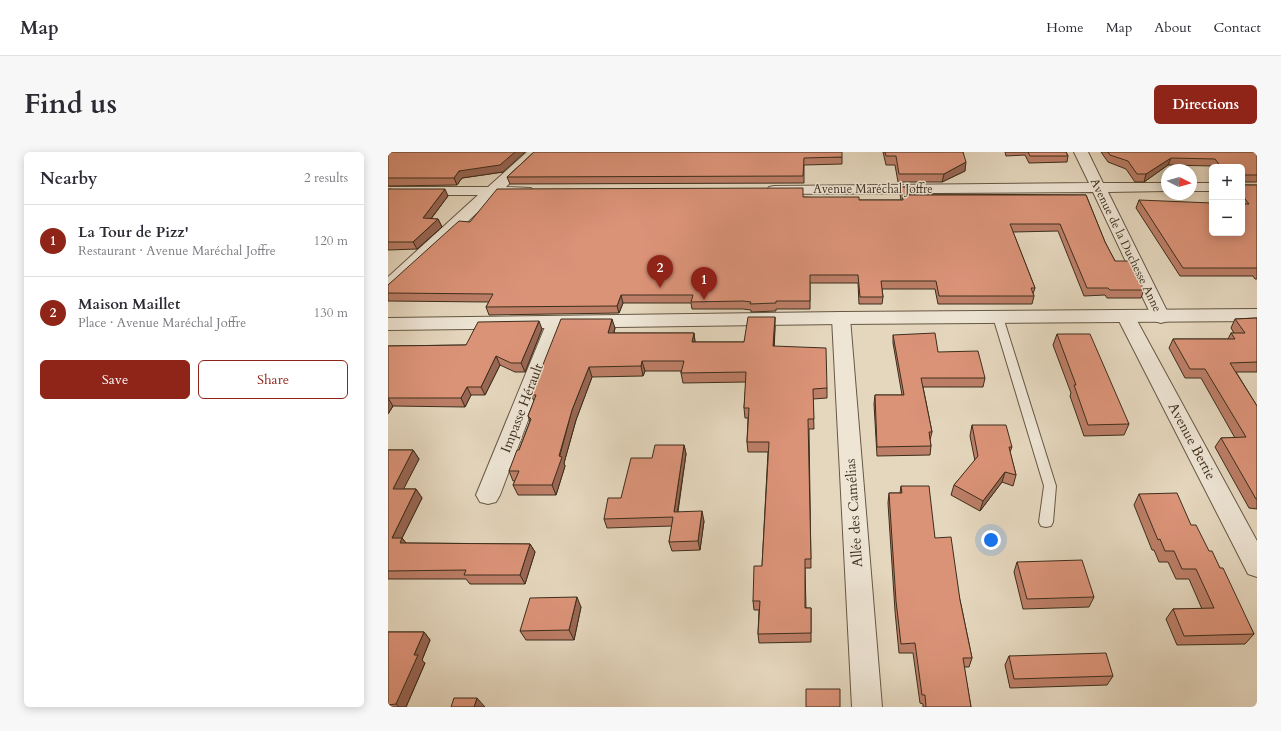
<!DOCTYPE html>
<html lang="en">
<head>
<meta charset="utf-8">
<style>
	body { margin:0; font-family:Cardo,serif; background:#f7f7f7; color:#2b2b33 }
	.controls { position:absolute; right:12px; top:12px; display:grid; overflow:hidden; border-radius:6px; box-shadow:0 2px 10px #0003 }
	.controls button { width:36px; height:36px; display:grid; place-items:center; padding:0; border:0; border-bottom:1px solid #e1e1e2; background:#fff; color:#2b2b33; font:20px sans-serif }
	.compass { position:absolute; left:773px; top:12px; width:36px; height:36px; border-radius:50%; background:#fff; box-shadow:0 2px 10px #0003; rotate:95deg }
	.you { position:absolute; left:603px; top:388px; width:14px; height:14px; margin:-10px; border:3px solid #fff; border-radius:50%; background:#1a73e8; box-shadow:0 0 0 6px #1a73e833 }
	.badge { display:grid; place-items:center; width:26px; height:26px; border-radius:50%; background:#8f2418; color:#fff; font-size:13px; font-weight:700 }
	.pin { position:absolute; translate:-50% -33px; filter:drop-shadow(0 1px 2px #0008) }
	.pin::after { content:''; position:absolute; top:21px; width:14px; height:12px; background:inherit; clip-path:polygon(0 0,100% 0,50% 100%) }
	.list { margin:0; padding:0; list-style:none }
	h2 { display:flex; justify-content:space-between; align-items:center; height:52px; margin:0; padding:0 16px; font-size:17px }
	h2 small { font-size:13px; font-weight:400; color:#7c7c81 }
	.list li { display:grid; grid-template-columns:26px 1fr auto; gap:12px; align-items:center; box-sizing:border-box; height:72px; padding:0 16px; border-top:1px solid #e1e1e2 }
	.list b { display:block; font-size:15px; white-space:nowrap }
	.list p { margin:0; font-size:13px; white-space:nowrap; color:#7c7c81 }
	.list em { font-size:13px; font-style:normal; color:#7c7c81 }
	.actions { display:flex; gap:8px; padding:12px 16px }
	.actions a { flex:1; padding:9px 0; border:1px solid #8f2418; border-radius:6px; text-align:center; font-size:14px; color:#8f2418 }
	.actions .main { background:#8f2418; color:#fff }
	.map { position:relative; flex:none; width:869px; height:555px; overflow:hidden; border-radius:6px }
	header { display:flex; align-items:center; gap:24px; box-sizing:border-box; height:56px; padding:0 20px; background:#fff; border-bottom:1px solid #e1e1e2 }
	header strong { font-size:19px }
	nav { display:flex; gap:22px; margin-inline-start:auto; font-size:14px }
	.intro { display:flex; align-items:center; justify-content:space-between; box-sizing:border-box; height:96px; padding:0 24px }
	h1 { margin:0; font-size:28px }
	.button { padding:10px 18px; border-radius:6px; background:#8f2418; color:#fff; font-size:14px; font-weight:700 }
	main { display:flex; gap:24px; padding:0 24px }
	aside { flex:1; background:#fff; border-radius:6px; box-shadow:0 2px 10px #0003 }
	.map>svg:first-child { display:block }
</style>
</head>
<body>
<header>
<strong>Map</strong>
<nav><a>Home</a><a>Map</a><a>About</a><a>Contact</a></nav>
</header>
<div class="intro"><h1>Find us</h1><a class="button">Directions</a></div>
<main>
<aside>
<h2>Nearby<small>2 results</small></h2>
<ul class="list">
<li><span class="badge">1</span><div><b>La Tour de Pizz'</b><p>Restaurant · Avenue Maréchal Joffre</p></div><em>120 m</em></li>
<li><span class="badge">2</span><div><b>Maison Maillet</b><p>Place · Avenue Maréchal Joffre</p></div><em>130 m</em></li>
</ul>
<div class="actions"><a class="main">Save</a><a>Share</a></div>
</aside>
<div class="map">
<svg width="869" height="555" viewBox="0 0 869 555">
	<rect width="100%" height="100%" fill="#e5d7be"/>
	<filter id="stains"><feTurbulence type="fractalNoise" baseFrequency=".005" numOctaves="4"/><feColorMatrix values="0 0 0 0 .2 0 0 0 0 .09 0 0 0 0 .02 0 0 0 .5 -.17"/></filter>
	<radialGradient id="worn" r=".72"><stop offset=".6" stop-color="#630" stop-opacity="0"/><stop offset="1" stop-color="#630" stop-opacity=".3"/></radialGradient>
	<g fill="none" stroke-linecap="round" stroke-linejoin="round">
		<defs>
			<path id="service" d="M610,162L615,165L668,334L665,370L663,374L658,375L653,374L651,370L656,334L605,165Z"/>
			<path id="minor" d="M139,0H154L118,35L143,36L145,39L143,42L108,43L6,138L0,139V125L90,43H0V35H100Z
				M686,0H700L715,31H779V39L720,40L782,165L780,169L773,171L766,169L764,165L705,40L386,42L381,41L379,38L381,35L386,34L701,31Z
				M803,31H824V39H803Z
				M738,159L745,161L747,165L869,389V425L860,422L729,165L731,161Z
				M453,160L460,162L462,166L494,555H464L444,166L446,162Z
				M168,164L175,166L177,170L112,343L108,350L100,352L92,350L88,343L159,170L161,166Z"/>
			<path id="tertiary" d="M869,157V169L453,172L0,178V166L453,160Z"/>
		</defs>
		<use href="#service" stroke="#665844" stroke-width="2"/>
		<use href="#minor" stroke="#665844" stroke-width="2"/>
		<use href="#tertiary" stroke="#665844" stroke-width="2"/>
		<use href="#service" fill="#eee5d5" fill-rule="evenodd"/>
		<use href="#minor" fill="#eee5d5" fill-rule="evenodd"/>
		<use href="#tertiary" fill="#eee5d5" fill-rule="evenodd"/>
	</g>
	<path fill="#bc7e67" stroke="#3c2e1c" d="M0,0L115,20L74,26L69,33L0,34Z
		M146,0L454,5V12L416,13V31L122,32L119,25Z
		M495,0H575L577,19L554,30H510L507,13H498Z
		M617,0H678L680,4L679,10L641,11L637,3L618,4Z
		M713,0H869V30H856V33H869V127H867L865,124H792L748,56L751,48L854,81V15H824V14L780,13L756,30H747L738,17L720,10Z
		M513,35H531L530,42L698,43L717,90L727,109L756,138L753,146H719L717,143L696,144L670,79L625,80L647,136L645,142L646,144L644,152H550L547,137H494L495,145L494,152H471L470,131H422V157H388V159L363,160V158L355,157H304L303,151H235L231,161L101,163L98,155L101,150L0,149V133L82,70L415,45L471,48H513L512,42Z
		M0,37L60,44L43,67H50L54,75L29,97L0,98Z
		M869,166V220H848L869,254V357L861,356L827,295L833,286H847L813,226H797L781,196L785,187H840L843,181H846L843,176L847,167Z
		M387,174L386,194L439,236V246L425,247L426,277H421L423,416H417L418,456H423V490L371,491L370,482L371,458H366L365,449L374,414L380,300H360L359,290L360,266H357L356,256L358,230L295,231L293,221V219H257L255,224L204,225L188,268L176,311L177,314L168,343H130L125,333L127,329H125L121,319L131,298L142,269L140,264L146,249L143,243L227,176L226,181H306L307,190H356Z
		M154,177L137,220H127L112,213L97,243H83L77,255L5,254L0,262V194L78,193Z
		M669,182L741,272L736,283L696,284L682,244L683,241L665,193Z
		M505,183L550,200L597,226L595,235H535L544,280L542,288L543,294L542,303L489,304L486,252L487,243H514L505,191Z
		M584,273L624,295L622,300L628,323L625,334L614,330L592,359L563,343L566,333L587,309L582,284Z
		M296,293L298,302L290,360L316,369L312,398L284,399L281,390L284,374L219,376L216,367L233,346L264,306Z
		M0,298H25L31,307L15,337H28L34,346L14,386L18,391L142,392L147,400L137,432H82L78,427H0Z
		M513,334L547,386L572,448L584,506L581,515H576L583,555H535V552L532,551L525,501H511L507,459L500,351L501,341H512Z
		M751,342L803,373L832,416L866,482L857,492L789,493L778,467L785,457H814L801,427H788L780,410H771L766,398H764L746,353Z
		M629,410L706,445L701,455L635,457L626,420Z
		M193,455L186,488H138L132,479Z
		M0,480H36L42,488L34,508L37,511L18,555H0Z
		M621,504L725,524L719,533L622,536L617,513Z"/>
	<path fill="#996754" stroke="#3c2e1c" d="M127,0H137L115,20L74,26L69,33L66,26L71,19Z
		M783,6L780,13L756,30L758,22Z
		M578,10L577,19L554,30L556,22Z
		M531,35L530,42L516,43Z
		M57,37L60,44L38,73L35,66Z
		M50,67L54,75L29,97L25,90Z
		M233,143L235,151L231,161L229,154Z
		M387,165V174L386,204L385,194Z
		M224,167L227,176L223,191L220,181Z
		M151,169L154,177L137,220L133,211Z
		M306,181L307,190H304Z
		M108,204L112,213L97,243L93,235Z
		M254,209L257,219L255,224L253,214Z
		M201,215L204,225L188,268L176,311L177,314L168,343L164,333L184,258Z
		M79,235L83,243L77,255L73,246Z
		M0,246L5,254L0,262Z
		M296,293L298,302L288,369L286,360Z
		M25,298L31,307L11,346L5,337Z
		M617,320L614,330L592,359L595,349Z
		M28,337L34,346L14,386L21,395L18,400L4,386Z
		M314,359L316,369L312,398L310,389Z
		M142,392L147,400L137,432L132,423Z
		M189,445L193,455L186,488L181,478Z
		M36,480L42,488L34,508L37,511L18,555H11L8,552L26,503Z
		M89,546L97,555H86Z"/>
	<path fill="#db9378" stroke="#3c2e1c" d="M0,0H127L112,13L71,19L66,26H0Z
		M146,0H454V5L416,6L415,24L119,25Z
		M497,0H575L578,10L556,22H511L508,4H498Z
		M640,0H678L680,4H642Z
		M720,0H869V23H856V33H869V116H795L751,48L824,51V81H854V52H861L854,43V15H833L827,7L783,6L758,22H749L740,9L722,3Z
		M513,35H531L516,43H698L717,90L727,109H742L756,138H722L720,136H699L672,72H622L647,136H643L646,144H551L548,129H493L495,145H472L470,123H422V149H388V151L362,152L363,150L355,149L303,150L305,143H233L229,154L98,155L105,142L0,141V133L71,69L82,70L109,37L415,36V45H471V48H515Z
		M0,37H57L35,66L50,67L25,90H0Z
		M360,165H387L385,194L438,196L439,236L425,237L426,267H420L423,407H417V456H423V481L370,482L372,449H365L366,414H374L381,290H359L361,256H356L358,220L293,221L296,209H254L253,214L201,215L184,258L171,304L174,305L164,333H125L131,319H121L129,298H131L143,267L140,264L148,243H143L173,167H224L220,181H306L304,190H356Z
		M869,166V210L842,211L869,254V347H868L833,286L858,285L817,217H802L785,187H847L843,181H857L847,167Z
		M151,169L133,211H123L108,204L93,235H79L73,246H0V194L78,193L90,170Z
		M547,181L550,200L590,199L597,226H533L544,280H541L543,294L489,295L487,243H516L505,183Z
		M669,182H702L741,272L700,273L686,233H688Z
		M584,273H618L624,295H621L628,323L617,320L595,349L566,333L590,304Z
		M267,293H296L286,360L314,359L310,389L281,390L285,365L216,367L220,346H233L243,306H264Z
		M0,298H25L5,337H28L4,386H14L12,391L142,392L132,423H76L78,418L0,419Z
		M513,334H541L547,386L563,385L572,448L584,506H575L583,555H538L537,543H534L527,491L513,492L508,449L501,341H514Z
		M789,341L803,373H808L821,399H824L832,416H835L866,482L796,484L785,457L826,456L808,417H794L786,399H777L772,387L770,388L751,342Z
		M694,408L706,445L639,447L629,410Z
		M189,445L181,478L132,479L142,446Z
		M0,480H36L26,503H30L8,552L0,553Z
		M718,501L725,524L626,527L621,504Z
		M418,537H452V555H418Z
		M66,546H89L86,555H63Z"/>
	<g text-anchor="middle" dominant-baseline="central" stroke-width="3" stroke-linejoin="round" paint-order="stroke">
		<g font-size="12" fill="#3c2e1c" stroke="#eee5d5">
			<text x="485" y="37">Avenue Maréchal Joffre</text>
			<text transform="translate(738 93) rotate(64)">Avenue de la Duchesse Anne</text>
		</g>
		<g font-size="14" fill="#3c2e1c" stroke="#eee5d5">
			<text transform="translate(134 256) rotate(-69)">Impasse Hérault</text>
			<text transform="translate(804 289) rotate(62)">Avenue Bertie</text>
			<text transform="translate(466 361) rotate(-94)">Allée des Camélias</text>
		</g>
	</g>
	<rect width="100%" height="100%" filter="url(#stains)"/>
	<rect width="100%" height="100%" fill="url(#worn)"/>
</svg>
<div class="controls">
<button>+</button>
<button>−</button>
</div>
<svg class="compass" viewBox="-18 -18 36 36"><path d="M0-13l5 13h-10z" fill="#e53935"/><path d="M0 13l5-13h-10z" fill="#7c7c81"/></svg>
<div class="you"></div>
<div class="pin badge" style="left:316px;top:148px">1</div>
<div class="pin badge" style="left:272px;top:136px">2</div>
</div>
</main>
</body>
</html>
